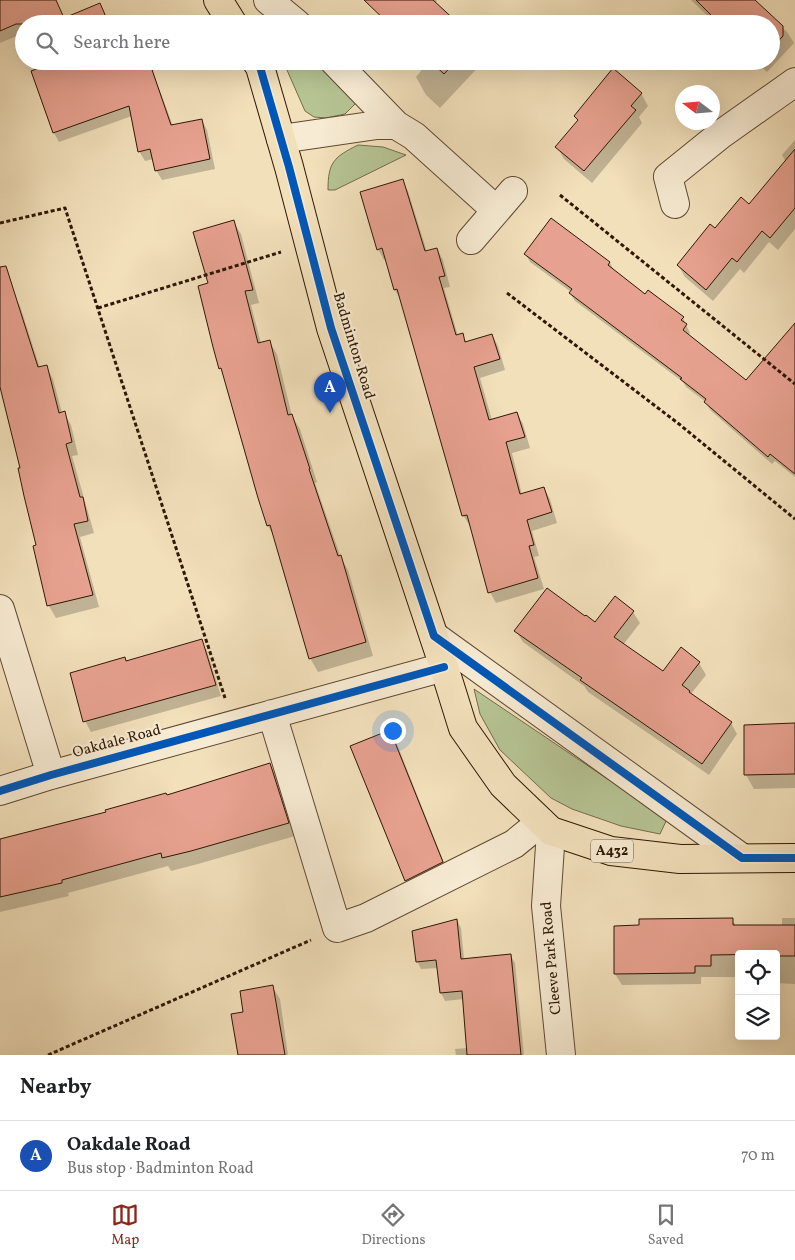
<!DOCTYPE html>
<html lang="en">
<head>
<meta charset="utf-8">
<style>
	body { margin:0; font-family:Vollkorn,serif; background:#f6f6f6; color:#202124 }
	.controls { position:absolute; right:15px; bottom:15px; display:grid; overflow:hidden; border-radius:5px; box-shadow:0 5px 20px #0002 }
	.controls button { width:45px; height:45px; display:grid; place-items:center; padding:0; border:0; border-bottom:1px solid #e0e0e0; background:#fff; color:#202124; font:25px sans-serif }
	.compass { position:absolute; left:675px; top:85px; width:45px; height:45px; border-radius:50%; background:#fff; box-shadow:0 5px 20px #0002; rotate:286deg }
	.you { position:absolute; left:392px; top:730px; width:18px; height:18px; margin:-12px; border:4px solid #fff; border-radius:50%; background:#1a73e8; box-shadow:0 0 0 8px #1a73e833 }
	.badge { display:grid; place-items:center; width:32px; height:32px; border-radius:50%; background:#8f2418; color:#fff; font-size:16px; font-weight:700 }
	.pin { position:absolute; translate:-50% -41px; filter:drop-shadow(0 1px 2px #0008) }
	.pin::after { content:''; position:absolute; top:26px; width:18px; height:15px; background:inherit; clip-path:polygon(0 0,100% 0,50% 100%) }
	.list { margin:0; padding:0; list-style:none }
	h2 { display:flex; justify-content:space-between; align-items:center; height:65px; margin:0; padding:0 20px; font-size:21px }
	h2 small { font-size:16px; font-weight:400; color:#757577 }
	.list li { display:grid; grid-template-columns:32px 1fr auto; gap:15px; align-items:center; box-sizing:border-box; height:70px; padding:0 20px; border-top:1px solid #e0e0e0 }
	.list b { display:block; font-size:19px; white-space:nowrap }
	.list p { margin:0; font-size:16px; white-space:nowrap; color:#757577 }
	.list em { font-size:16px; font-style:normal; color:#757577 }
	.icon { flex:none; width:28px; height:28px; fill:none; stroke:currentColor; stroke-width:2; stroke-linecap:round; stroke-linejoin:round }
	.map { position:relative; flex:none; width:795px; height:1055px; overflow:hidden }
	.search { position:absolute; background:#fff; box-shadow:0 5px 20px #0002; left:15px; right:15px; top:15px; height:55px; display:flex; align-items:center; gap:12px; box-sizing:border-box; padding:0 18px; border-radius:28px; color:#757577; font-size:19px }
	.sheet { height:135px; background:#fff }
	nav { display:flex; justify-content:space-around; align-items:center; box-sizing:border-box; height:70px; border-top:1px solid #e0e0e0; background:#fff; font-size:14px; color:#757577 }
	nav a { display:grid; justify-items:center; gap:2px }
	nav .on { color:#8f2418 }
	.map>svg:first-child { display:block }
</style>
</head>
<body>
<div class="map">
<svg width="795" height="1055" viewBox="0 0 795 1055">
	<rect width="100%" height="100%" fill="#f2e0bb"/>
	<filter id="stains"><feTurbulence type="fractalNoise" baseFrequency=".004" numOctaves="4"/><feColorMatrix values="0 0 0 0 .2 0 0 0 0 .09 0 0 0 0 .02 0 0 0 .5 -.17"/></filter>
	<radialGradient id="worn" r=".72"><stop offset=".6" stop-color="#630" stop-opacity="0"/><stop offset="1" stop-color="#630" stop-opacity=".3"/></radialGradient>
	<path fill="#b6c393" stroke="#726d4c" d="M283,61H322L357,102L345,114L326,118L314,117L305,111Z
		M358,145L383,147L406,155L335,190H328C328,162 334,157 358,145Z
		M474,689L667,819L660,834L621,826L572,809L551,798L500,750L480,714Z"/>
	<path fill="#0003" d="M0,0H56L64,19L100,4L109,24H24V33L0,43Z
		M367,0H436L437,1L418,24H385L378,12Z
		M691,0H753L787,32L794,43L767,72L755,61H758L764,66L766,64L762,61H771V24H716Z
		M466,19L471,24H461Z
		M149,61L173,126L202,120L207,130L215,169L162,180L156,170L154,159L145,161L139,151L132,116L59,142L54,133L55,64Z
		M429,61H484L440,108L426,95L416,77Z
		M641,93L648,106L639,117L642,123L592,183L564,159L557,147L579,121L576,116Z
		M795,140V229L778,250L769,242L744,273L740,269L713,301L685,277L678,265L715,230L750,205L786,162L782,155Z
		M402,181L408,191L427,252L437,249L443,260L450,287L444,288L458,336L462,335L467,343L492,335L498,346L505,370L480,378L492,420L517,413L523,424L530,448L512,453L522,495L544,488L550,499L557,523L532,531L539,556L534,557L544,589L496,603L490,592L471,526H470L463,515L401,300L395,290L387,259L384,260L378,249Z
		M233,221L241,234L259,303L251,305L261,343L269,341L277,354L292,416L300,429L317,482L315,483L341,558L348,570L373,656L318,672L310,658L275,538L268,526L224,374L220,368L210,284Z
		M526,255L610,263L614,270L646,295L683,318L690,333L688,336L746,381L795,324V477L775,461L772,464L710,410L706,402L686,387L683,382L575,301L570,293L571,292L530,262Z
		M13,294L20,306L40,368L46,366L53,379L62,413H64L71,425L78,455L72,456L94,533L80,537L99,607L56,618L49,606L35,546H37L22,469L2,389L0,390V298Z
		M633,612L640,623L623,645L663,673L681,649L699,663L706,675L691,694L731,723L737,734L709,775L588,692L584,686L523,642L516,631L596,624Z
		M201,640L207,651L221,696L91,732L85,721L126,662Z
		M795,724V788L754,789L746,775Z
		M390,731L397,744L449,875L413,893L406,881L351,746Z
		M270,764L277,777L295,836L198,864L171,871L168,866L68,893L69,896L0,912V843L166,796Z
		M782,918H795V984L776,983V954H739V977H701V984L622,985L615,974L732,919L736,926H782Z
		M457,920L461,928L464,959L510,955L515,963L524,1055H456L455,1049L467,1048L464,999L445,1001L441,993L438,968L421,969L417,961Z
		M272,986L280,999L288,1055H240L245,1013Z"/>
	<path fill="#e7a190" stroke="#2e1704" d="M0,0H56L64,18L100,3L109,24H16L0,31Z
		M364,0H433L459,24H389Z
		M696,0H755L783,26V36L771,49V24H717L714,22L716,20Z
		M52,61H149L171,125L202,119L210,159L155,171L150,149L138,152L129,106L53,133L31,71L53,63Z
		M430,61H456L444,74Z
		M613,68L642,93L631,106L636,110L584,171L555,147L578,120L574,116Z
		M795,149V208L770,238L762,231L737,262L732,258L706,290L677,265L710,224L715,228L741,197L749,204Z
		M403,179L425,251L437,248L445,276L439,277L456,335L463,333L465,342L492,334L500,359L474,367L489,420L517,412L525,437L506,442L520,494L544,487L552,512L527,520L534,545L529,546L538,578L488,593L467,515L462,516L397,289L394,290L382,248L377,250L360,192Z
		M551,218L610,262L608,265L645,294L648,290L684,317L681,320L687,324L683,330L746,380L795,323V474L770,454L768,457L704,402L706,399L680,379L682,378L569,293L572,289L524,254Z
		M234,220L253,290L245,291L258,343L270,340L288,415L292,414L310,469H309L338,556L341,555L366,642L309,659L270,525L267,526L258,498L221,368L219,369L213,347L198,286L208,283L193,232Z
		M6,266L38,367L47,365L59,413L65,411L72,442L66,444L80,497H83L88,521L74,524L93,595L47,606L33,546L36,545L24,496L18,468H20L0,387V267Z
		M547,588L585,616L586,615L595,622L615,596L634,611L614,637L663,671L681,647L700,662L682,685L690,691L689,692L732,722L702,764L580,680L582,678L514,631Z
		M202,639L216,685L83,722L70,673L125,657L126,661Z
		M795,723V774L744,775V725Z
		M390,730L443,862L405,881L350,746Z
		M270,763L289,823L191,851L162,858L161,853L62,880V883L0,897V839L106,812L105,810L166,793L167,795Z
		M733,918V925H795V956H776V954L711,955V966H695V973L614,974V926L639,925V919Z
		M457,919L461,959L511,954L521,1055H467L462,991L440,993L436,960L416,962L412,931Z
		M273,985L285,1055H238L231,1014L243,1012L240,991Z"/>
	<g fill="none" stroke-linecap="round" stroke-linejoin="round">
		<defs>
			<path id="minor" d="M268,0L297,24
				M334,61L396,125
				M281,139L377,125H396L414,136L496,210
				M675,204L668,177L720,135L795,82
				M471,240L513,191
				M0,609L51,775
				M434,636L742,858
				M272,714L337,928L366,918L514,844L541,822
				M0,791L51,775L444,667
				M551,831L546,906L561,1055"/>
			<path id="major" d="M218,0L233,24
				M256,61L260,67L289,167L331,328L444,667L463,728L503,785L551,831L611,851L680,859L795,858"/>
		</defs>
		<use href="#minor" stroke="#5f4932" stroke-width="30"/>
		<use href="#major" stroke="#2e1704" stroke-width="30"/>
		<path stroke="#2e1704" stroke-width="3" stroke-dasharray="4 2.5" stroke-linecap="butt" d="M560,195L795,384
			M0,223L65,208L225,698
			M507,293L679,424L795,519
			M98,308L281,252
			M48,1055L311,940"/>
		<use href="#minor" stroke="#f7ebd3" stroke-width="28"/>
		<use href="#major" stroke="#f2e0bb" stroke-width="28"/>
		<defs>
			<path id="cycleway" d="M256,61L260,67L289,167L331,328L434,636L742,858H795
				M0,791L51,775L444,667"/>
		</defs>
		<use href="#cycleway" stroke="#f7ebd3" stroke-width="11"/>
		<use href="#cycleway" stroke="#0057b8" stroke-width="8"/>
	</g>
	<g text-anchor="middle" dominant-baseline="central" stroke-width="4.5" stroke-linejoin="round" paint-order="stroke">
		<rect fill="#f7ebd3" stroke="#6a5742" stroke-width="1" x="591" y="839.5" width="42" height="23" rx="4"/>
		<g font-size="14" font-weight="bold" fill="#2e1704">
			<text x="612" y="851">A432</text>
		</g>
		<g font-size="15" fill="#2e1704" stroke="#f7ebd3">
			<text transform="translate(353 346) rotate(73)">Badminton Road</text>
			<text transform="translate(117 742) rotate(-15)">Oakdale Road</text>
			<text transform="translate(552 958) rotate(-95)">Cleeve Park Road</text>
		</g>
	</g>
	<rect width="100%" height="100%" filter="url(#stains)"/>
	<rect width="100%" height="100%" fill="url(#worn)"/>
</svg>
<div class="controls">
<button><svg class="icon" aria-label="locate" viewBox="0 0 24 24"><circle cx="12" cy="12" r="6"/><path d="M12 2v4M12 18v4M2 12h4M18 12h4"/></svg></button>
<button><svg class="icon" aria-label="layers" viewBox="0 0 24 24"><path d="M12 4l9 5-9 5-9-5zM3 14l9 5 9-5"/></svg></button>
</div>
<svg class="compass" viewBox="-18 -18 36 36"><path d="M0-13l5 13h-10z" fill="#e53935"/><path d="M0 13l5-13h-10z" fill="#757577"/></svg>
<div class="you"></div>
<div class="pin badge" style="left:330px;top:413px;background:#1a4fb4">A</div>
<div class="search"><svg class="icon" aria-label="search" viewBox="0 0 24 24"><circle cx="10" cy="10" r="6"/><path d="M15 15l6 6"/></svg>Search here</div>
</div>
<section class="sheet">
<h2>Nearby<small></small></h2>
<ul class="list">
<li><span class="badge" style="background:#1a4fb4">A</span><div><b>Oakdale Road</b><p>Bus stop · Badminton Road</p></div><em>70 m</em></li>
</ul>
</section>
<nav>
<a class="on"><svg class="icon" aria-label="map" viewBox="0 0 24 24"><path d="M3 6l6-2 6 2 6-2v14l-6 2-6-2-6 2zM9 4v14M15 6v14"/></svg>Map</a>
<a><svg class="icon" aria-label="directions" viewBox="0 0 24 24"><path d="M12 3l9 9-9 9-9-9zM9 14v-3h6M13 9l2 2-2 2"/></svg>Directions</a>
<a><svg class="icon" aria-label="saved" viewBox="0 0 24 24"><path d="M7 4h10v16l-5-4-5 4z"/></svg>Saved</a>
</nav>
</body>
</html>
